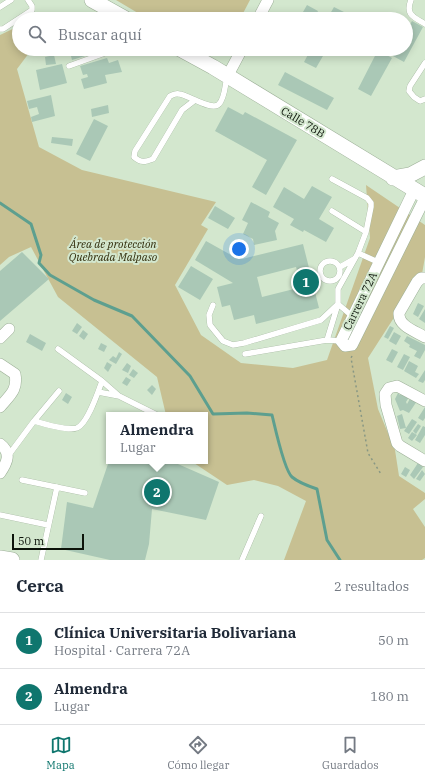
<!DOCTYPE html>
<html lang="es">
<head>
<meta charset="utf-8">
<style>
	body { margin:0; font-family:"IBM Plex Serif",serif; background:#f6f6f7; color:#1f2937 }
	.scale { position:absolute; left:12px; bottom:10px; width:72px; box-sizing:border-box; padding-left:4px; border:2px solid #0c130a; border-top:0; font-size:11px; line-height:14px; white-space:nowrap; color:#0c130a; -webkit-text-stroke:3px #d3e7ce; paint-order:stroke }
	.you { position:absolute; left:239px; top:249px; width:14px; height:14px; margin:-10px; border:3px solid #fff; border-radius:50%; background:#1a73e8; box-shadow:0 0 0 6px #1a73e833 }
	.badge { display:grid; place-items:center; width:26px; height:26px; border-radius:50%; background:#0f766e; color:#fff; font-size:13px; font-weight:700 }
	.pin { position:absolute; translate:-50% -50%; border:2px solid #fff; box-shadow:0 1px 4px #0006 }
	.popup { position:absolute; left:106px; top:412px; width:102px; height:52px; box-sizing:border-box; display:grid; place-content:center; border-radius:0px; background:#fff; filter:drop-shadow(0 1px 3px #0005); font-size:13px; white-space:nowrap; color:#747a83 }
	.popup b { font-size:15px; color:#1f2937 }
	.popup::after { content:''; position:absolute; left:50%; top:100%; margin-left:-8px; border:8px solid transparent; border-top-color:#fff }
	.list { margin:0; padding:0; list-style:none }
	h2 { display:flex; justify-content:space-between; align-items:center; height:52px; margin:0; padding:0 16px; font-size:17px }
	h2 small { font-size:13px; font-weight:400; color:#747a83 }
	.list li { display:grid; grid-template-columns:26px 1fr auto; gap:12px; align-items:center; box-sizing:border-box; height:56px; padding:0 16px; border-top:1px solid #e0e1e3 }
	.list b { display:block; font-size:15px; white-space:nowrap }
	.list p { margin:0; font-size:13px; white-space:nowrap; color:#747a83 }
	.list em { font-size:13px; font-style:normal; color:#747a83 }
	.icon { flex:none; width:22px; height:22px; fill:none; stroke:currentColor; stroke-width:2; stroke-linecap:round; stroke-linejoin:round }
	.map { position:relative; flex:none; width:425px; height:560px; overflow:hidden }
	.search { position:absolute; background:#fff; box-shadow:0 2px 10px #0003; left:12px; right:12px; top:12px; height:44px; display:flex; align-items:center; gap:10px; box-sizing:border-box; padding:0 14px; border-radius:22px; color:#747a83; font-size:15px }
	.sheet { height:164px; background:#fff }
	nav { display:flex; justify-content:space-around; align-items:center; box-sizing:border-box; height:56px; border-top:1px solid #e0e1e3; background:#fff; font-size:11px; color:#747a83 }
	nav a { display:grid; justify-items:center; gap:2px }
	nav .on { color:#0f766e }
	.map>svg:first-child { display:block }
</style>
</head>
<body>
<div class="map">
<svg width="425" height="560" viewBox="0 0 425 560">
	<rect width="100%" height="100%" fill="#d3e7ce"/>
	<path fill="#c7c092" d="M116,0H250L240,19H148Z
		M19,26V49H32L17,69L39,147L82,170L216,202L201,225L208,229L175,285L201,335L241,363L293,368L327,360L370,238L366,185L425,225V257L422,274L368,358L378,409L395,450L399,476L425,493V499L413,509L425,527V558L422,560H284L306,501L278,486L254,480L227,485L191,461H205V415H166L157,377L58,297L31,247L9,257L0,265V35Z"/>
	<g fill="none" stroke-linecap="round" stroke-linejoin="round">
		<path stroke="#5d9f8f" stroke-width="3" d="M0,203L31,224L41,255L39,263L50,275L94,300L132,316L190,376L213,414L247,413L272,415C275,427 284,470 292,477C299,483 308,486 317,489L327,540L340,560"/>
	</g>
	<path fill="#aac8b6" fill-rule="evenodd" d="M307,5L318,11L314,19H299Z
		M334,7L346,13L343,19H327Z
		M62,14L68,19H45Z
		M412,21L423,27L404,62L393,56L397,49H406V32Z
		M80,49H83L85,56L72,60L70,52Z
		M311,49H327L316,68L304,62Z
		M378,50L392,58L371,96L358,89Z
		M54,55L56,64L46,65L45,57Z
		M107,58L109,63L118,60L122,72L105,75L107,83L84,89L81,79L88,77L87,74L83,75L80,66Z
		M62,64L67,83L40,90L36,70Z
		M285,72L334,98L327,110L278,85Z
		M51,95L55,116L32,122L31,117L39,114L37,107L29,109L27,101Z
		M108,105L109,113L92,117L91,109Z
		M228,107L243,115L245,112L297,140L266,195L252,187L267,160L215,131Z
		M94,119L108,126L90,161L76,154Z
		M52,137L73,139L72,146L51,143Z
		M312,186L332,197L319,219L334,228L326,242L304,230L303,232L290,225L294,219L273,207L284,187L304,199Z
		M251,202L270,212L268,217L279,223L275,231L277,240L254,245L253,239L243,234L248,223L242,220Z
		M215,206L235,218L228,229L208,218Z
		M206,241L231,255L242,259L303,244L319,308L256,324L254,315L234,320L230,305L222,307L217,287L233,283L195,260ZM296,267L302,287L262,297L257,277Z
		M22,252L49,279L0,321V271Z
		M191,266L213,279L200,300L178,287Z
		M418,303L424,306L418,317L413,314Z
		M425,309V323L419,319Z
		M77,323L82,327L77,334L72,331Z
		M390,326L394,328L388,339L384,337Z
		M83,330L88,334L84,340L79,336Z
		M394,332L401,336L396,345L389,341Z
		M30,334L46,343L42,351L26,342Z
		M407,336L425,345V350L420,359L414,356L417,351L409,347L410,345L404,341Z
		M101,343L107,346L104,352L98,349Z
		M392,349L398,352L392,363L386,360Z
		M119,352L122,354L116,364L109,360L113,356L116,358Z
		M404,354L410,357L403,370L397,367Z
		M409,361L418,366L415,372L419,374L416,378L404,371Z
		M107,362L112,365L108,372L104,368Z
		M127,363L131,366L128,373L122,370Z
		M133,369L138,373L134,378L129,375Z
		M425,370V380L423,383L418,381Z
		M126,377L131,380L127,386L122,383Z
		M152,385L156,389L152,395L147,390Z
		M66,393L72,397L68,404L62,400Z
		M398,393L400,395L402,393L409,397L406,402L407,404L411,397L417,401L409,413L403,410L400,411L395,399Z
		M425,407V418L423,421L418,418Z
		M402,414L406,428L400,429L397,416Z
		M412,419L417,422L409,434L404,431Z
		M418,424L421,426L416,434L413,431Z
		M423,426L425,427V435L420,443L415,440Z
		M412,432L417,435L412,441L408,438Z
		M109,461H171L219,482L206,520L152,509L149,544L145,560H110L61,549L67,502L93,508Z
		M418,463L423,467L414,479L410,475Z
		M405,467L410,470L406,477L401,474Z
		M422,470L425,474L420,481L416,479Z"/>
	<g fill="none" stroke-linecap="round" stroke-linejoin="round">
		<defs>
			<path id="lane" d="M411,0C405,15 414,17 425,24
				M0,7L11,0
				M0,29H3L32,10V6L28,0
				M425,63L410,86L409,91L414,97L420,101L425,99
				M69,66L105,53L113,49
				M195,100L182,110L153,159C145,162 141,163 134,157L135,151L170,96C173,95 175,93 179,94C187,94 212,112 219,104C225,98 225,85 227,77
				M332,179L367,198L371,203V207L366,232L358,253
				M332,211L366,232
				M320 271a10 10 0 1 1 20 0a10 10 0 1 1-20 0Z
				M340,267L354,259
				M213,305L209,315L210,325L223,341L233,345L244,343L321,320L338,304L352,316
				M327,340L338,304V289L358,253L380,263
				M58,349L102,381L119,396
				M245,354L327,340L341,341
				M98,392L119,396L157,415
				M34,421C44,424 68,431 77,428C88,423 98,392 102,381
				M8,456L34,421L59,391
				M22,480L85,493
				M0,515L48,525
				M41,560L57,487
				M242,560L261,516"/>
			<path id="street" d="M258,19L268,0
				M227,77L242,49
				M414,190L341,341L345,346L352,345L425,198
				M425,278H421L417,282L399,313C398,326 415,331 425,337
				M0,338L9,329
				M0,364L15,374C18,390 10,395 0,407
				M425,401L397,386L389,388L385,394L386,405L397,443L400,446L425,461
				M0,444C12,453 7,463 0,473"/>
			<path id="secondary" d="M92,0L126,19
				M180,49L213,67L425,196
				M393,178L410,175L425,167
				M0,558L12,560"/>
		</defs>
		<use href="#lane" stroke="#9caf97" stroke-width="6"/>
		<use href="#street" stroke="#9caf97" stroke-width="12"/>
		<use href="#secondary" stroke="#9caf97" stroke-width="16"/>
		<path stroke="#889784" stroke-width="1.5" stroke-dasharray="2 3" stroke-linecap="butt" d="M352,356L351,358L368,453L381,474"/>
		<use href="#lane" stroke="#fff" stroke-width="5.5"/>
		<use href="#street" stroke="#fff" stroke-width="11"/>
		<use href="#secondary" stroke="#fff" stroke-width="15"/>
	</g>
	<g text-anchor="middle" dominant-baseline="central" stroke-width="4" stroke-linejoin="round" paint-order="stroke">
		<g font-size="11" fill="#0c130a" stroke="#d3e7ce">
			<text transform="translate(303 122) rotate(31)">Calle 78B</text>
			<text transform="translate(360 301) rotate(-64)">Carrera 72A</text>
		</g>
		<g font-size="11" font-style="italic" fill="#302b0a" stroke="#d3e7ce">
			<text x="113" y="244">Área de protección<tspan x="113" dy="13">Quebrada Malpaso</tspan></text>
		</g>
	</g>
</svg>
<div class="scale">50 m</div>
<div class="you"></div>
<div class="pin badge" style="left:306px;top:282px">1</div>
<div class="pin badge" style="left:157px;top:492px">2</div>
<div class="popup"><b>Almendra</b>Lugar</div>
<div class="search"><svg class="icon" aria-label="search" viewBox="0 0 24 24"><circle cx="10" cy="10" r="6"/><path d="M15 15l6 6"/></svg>Buscar aquí</div>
</div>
<section class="sheet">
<h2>Cerca<small>2 resultados</small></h2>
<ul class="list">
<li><span class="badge">1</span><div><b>Clínica Universitaria Bolivariana</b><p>Hospital · Carrera 72A</p></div><em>50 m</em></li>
<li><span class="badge">2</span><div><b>Almendra</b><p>Lugar</p></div><em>180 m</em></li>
</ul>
</section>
<nav>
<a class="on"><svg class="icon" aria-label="map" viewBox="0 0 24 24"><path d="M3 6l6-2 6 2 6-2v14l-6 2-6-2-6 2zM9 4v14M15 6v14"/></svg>Mapa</a>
<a><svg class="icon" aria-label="directions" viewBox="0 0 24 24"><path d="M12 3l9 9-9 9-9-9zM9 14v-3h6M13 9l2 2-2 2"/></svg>Cómo llegar</a>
<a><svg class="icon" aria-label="saved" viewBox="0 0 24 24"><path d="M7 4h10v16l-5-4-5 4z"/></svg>Guardados</a>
</nav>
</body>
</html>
